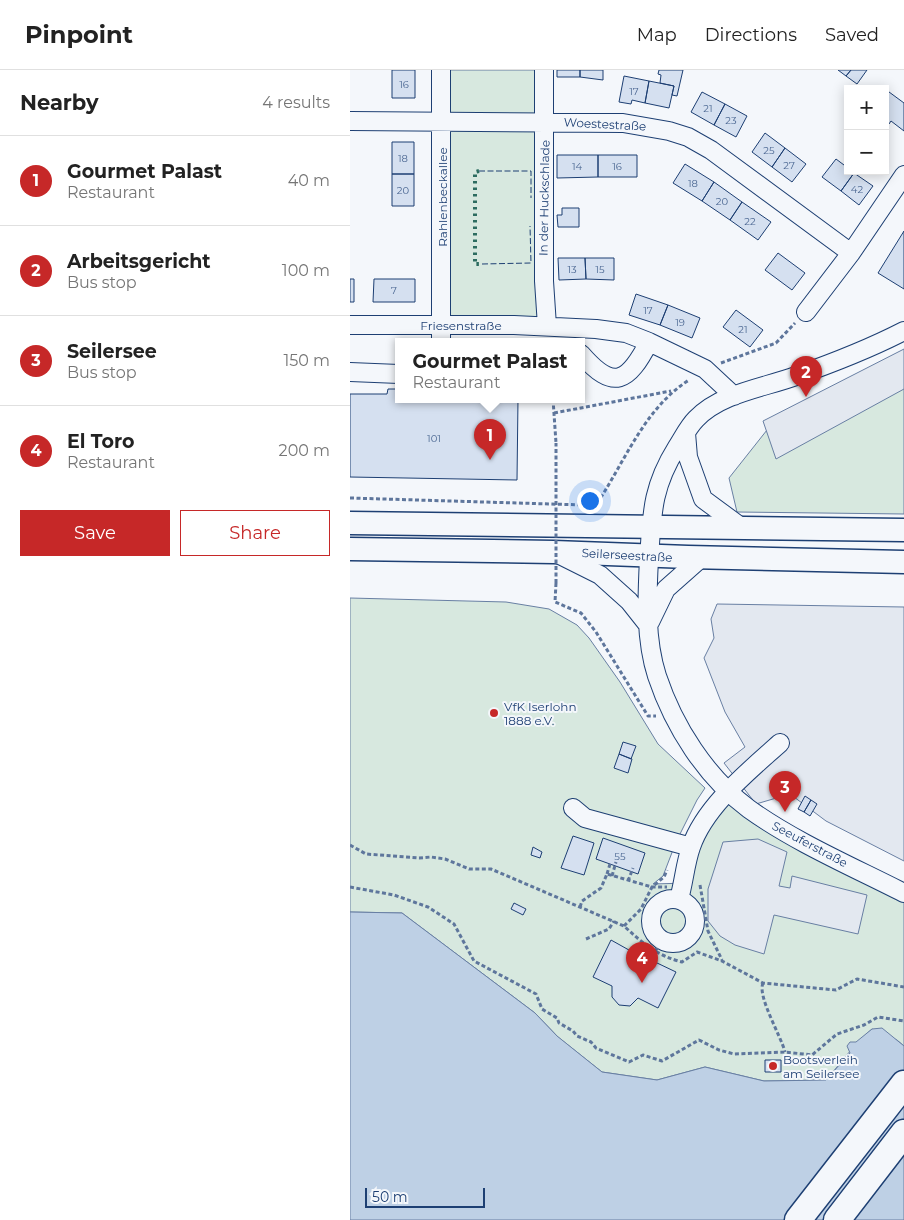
<!DOCTYPE html>
<html lang="en">
<head>
<meta charset="utf-8">
<style>
	body { margin:0; font-family:Montserrat,sans-serif; background:#f2f2f2; color:#222 }
	.controls { position:absolute; right:15px; top:15px; display:grid; overflow:hidden; border-radius:0px; box-shadow:0 2px 12px #0003 }
	.controls button { width:45px; height:45px; display:grid; place-items:center; padding:0; border:0; border-bottom:1px solid #e0e0e0; background:#fff; color:#222; font:25px sans-serif }
	.scale { position:absolute; left:15px; bottom:12px; width:120px; box-sizing:border-box; padding-left:5px; border:2px solid #1d3f73; border-top:0; font-size:14px; line-height:18px; white-space:nowrap; color:#1d3f73; -webkit-text-stroke:4px #f4f7fb; paint-order:stroke }
	.you { position:absolute; left:239px; top:430px; width:18px; height:18px; margin:-12px; border:4px solid #fff; border-radius:50%; background:#1a73e8; box-shadow:0 0 0 8px #1a73e833 }
	.badge { display:grid; place-items:center; width:32px; height:32px; border-radius:50%; background:#c62828; color:#fff; font-size:16px; font-weight:700 }
	.pin { position:absolute; translate:-50% -41px; filter:drop-shadow(0 1px 2px #0008) }
	.pin::after { content:''; position:absolute; top:26px; width:18px; height:15px; background:inherit; clip-path:polygon(0 0,100% 0,50% 100%) }
	.popup { position:absolute; left:45px; top:268px; width:190px; height:65px; box-sizing:border-box; display:grid; place-content:center; border-radius:0px; background:#fff; filter:drop-shadow(0 1px 4px #0005); font-size:16px; white-space:nowrap; color:#767676 }
	.popup b { font-size:19px; color:#222 }
	.popup::after { content:''; position:absolute; left:50%; top:100%; margin-left:-10px; border:10px solid transparent; border-top-color:#fff }
	.list { margin:0; padding:0; list-style:none }
	h2 { display:flex; justify-content:space-between; align-items:center; height:65px; margin:0; padding:0 20px; font-size:21px }
	h2 small { font-size:16px; font-weight:400; color:#767676 }
	.list li { display:grid; grid-template-columns:32px 1fr auto; gap:15px; align-items:center; box-sizing:border-box; height:90px; padding:0 20px; border-top:1px solid #e0e0e0 }
	.list b { display:block; font-size:19px; white-space:nowrap }
	.list p { margin:0; font-size:16px; white-space:nowrap; color:#767676 }
	.list em { font-size:16px; font-style:normal; color:#767676 }
	.actions { display:flex; gap:10px; padding:15px 20px }
	.actions a { flex:1; padding:11px 0; border:1px solid #c62828; border-radius:0px; text-align:center; font-size:18px; color:#c62828 }
	.actions .main { background:#c62828; color:#fff }
	.map { position:relative; flex:none; width:554px; height:1150px; overflow:hidden }
	header { display:flex; align-items:center; gap:30px; box-sizing:border-box; height:70px; padding:0 25px; background:#fff; border-bottom:1px solid #e0e0e0 }
	header strong { font-size:24px }
	nav { display:flex; gap:28px; margin-inline-start:auto; font-size:18px }
	main { display:flex }
	aside { flex:1; background:#fff }
	.map>svg:first-child { display:block }
</style>
</head>
<body>
<header>
<strong>Pinpoint</strong>
<nav><a>Map</a><a>Directions</a><a>Saved</a></nav>
</header>
<main>
<aside>
<h2>Nearby<small>4 results</small></h2>
<ul class="list">
<li><span class="badge">1</span><div><b>Gourmet Palast</b><p>Restaurant</p></div><em>40 m</em></li>
<li><span class="badge">2</span><div><b>Arbeitsgericht</b><p>Bus stop</p></div><em>100 m</em></li>
<li><span class="badge">3</span><div><b>Seilersee</b><p>Bus stop</p></div><em>150 m</em></li>
<li><span class="badge">4</span><div><b>El Toro</b><p>Restaurant</p></div><em>200 m</em></li>
</ul>
<div class="actions"><a class="main">Save</a><a>Share</a></div>
</aside>
<div class="map">
<svg width="554" height="1150" viewBox="0 0 554 1150">
	<rect width="100%" height="100%" fill="#f4f7fb"/>
	<path fill="#d7e8df" stroke="#687fa3" d="M96,0H192L191,252L94,251Z
		M554,303V444L387,442L379,408L417,360Z
		M0,528L156,532L199,539L227,555L239,568L270,612L308,674L355,718L347,730L326,772L313,806L303,814L337,813L343,780L378,725L554,826V976L547,970L522,959C504,974 491,993 476,1010L414,1011L355,997L307,1010L252,1002L208,967L185,943L52,843L0,842Z"/>
	<path fill="#e3e8f0" stroke="#687fa3" d="M554,279V319L426,389L413,351Z
		M367,534L554,537V791L476,751L440,724L406,734L374,693L395,677L375,642L354,588L364,568L361,549Z
		M408,769L437,782L429,816L440,818L442,806L517,825L508,864L424,845L414,884L385,875L370,866L358,851V819L373,772Z"/>
	<path fill="#bed0e5" stroke="#687fa3" d="M0,842L52,843L185,943L207,966L252,1002L307,1010L355,997L414,1011L476,1010L500,983L497,976L500,972H506L522,959L532,958L554,976V1150H0Z"/>
	<path fill="#d5e0f0" stroke="#1d3f73" d="M42,0H65V28H42Z
		M207,0H230V7H207Z
		M230,0H253V10L230,7Z
		M309,0H333L327,26L322,25L324,16L310,13L311,5L308,4Z
		M488,0H501L496,6Z
		M501,0H517L507,14L496,6Z
		M274,6L299,11L295,33L282,30L281,34L269,32Z
		M299,11L324,16L319,38L295,33Z
		M535,19L554,33V61L541,51L539,54L535,51Z
		M352,22L375,34L364,55L341,42Z
		M375,34L397,46L386,67L364,55Z
		M415,63L435,78L422,97L402,82Z
		M42,72H64V104H42Z
		M435,78L456,94L442,112L422,97Z
		M207,85H248V107L207,108Z
		M248,85H287V107H248Z
		M486,89L498,98V101L504,103L491,121L472,107Z
		M335,94L364,112L352,131L323,113Z
		M504,103L523,116L509,135L491,121Z
		M42,104H64V136H42Z
		M364,112L392,132L380,150L352,131Z
		M392,132L421,152L408,170L380,150Z
		M212,138H229V157H208L207,145H212Z
		M554,161V219L528,203Z
		M428,183L455,203L442,220L415,200Z
		M208,188H235L236,209L209,210Z
		M235,188H264V210L236,209Z
		M0,209H4V232H0Z
		M24,209H65V232H23Z
		M286,224L318,235L310,255L279,245Z
		M318,235L350,248L342,268L310,255Z
		M386,240L413,260L400,277L373,257Z
		M38,319H49V329H168L167,410L0,407V324H37Z
		M273,672L286,676L281,689L269,684Z
		M269,684L282,689L278,703L264,698Z
		M455,726L461,730L454,742L448,739Z
		M461,730L467,734L460,746L454,742Z
		M223,766L244,773L234,805L211,798Z
		M253,768L295,783L288,804L246,789Z
		M183,777L192,782L190,788L181,785Z
		M164,833L176,839L173,845L161,839Z
		M261,870L304,894L305,892L326,902L308,938L288,928L280,936L269,935L262,927V916L243,907Z
		M415,990H431V1002H415Z"/>
	<g fill="none" stroke-linecap="round" stroke-linejoin="round">
		<defs>
			<path id="minor" d="M91,0V271
				M194,0V211L197,256
				M0,51L273,53L319,61L338,67L361,80L501,183
				M456,242L501,183L554,105
				M0,255H164L246,259L276,263L299,272L355,299L384,326
				M554,261C519,279 483,293 446,306C413,318 371,323 346,349C338,357 333,368 327,377C302,417 302,443 299,489C297,527 295,569 307,606C324,657 356,707 399,739C445,772 503,797 554,823
				M231,284C264,322 278,312 299,272
				M0,302L49,304
				M336,363L338,387L353,429L391,457
				M208,484L250,505L279,531L298,555
				M300,552L316,519L351,488
				M223,738L235,748L341,777
				M301 851a22 22 0 1 1 44 0a22 22 0 1 1-44 0Z
				M329,829C334,812 335,794 341,777C355,736 399,701 430,673"/>
			<path id="major" d="M0,453L554,460
				M0,479L204,482L338,487L554,492"/>
			<path id="highway" d="M448,1150L554,1014
				M487,1150L554,1063"/>
		</defs>
		<use href="#minor" stroke="#1d3f73" stroke-width="20"/>
		<use href="#major" stroke="#1d3f73" stroke-width="25"/>
		<use href="#highway" stroke="#1d3f73" stroke-width="29"/>
		<path stroke="#5e769c" stroke-width="3" stroke-dasharray="4 2.5" stroke-linecap="butt" d="M371,293L426,273L445,253
			M203,329L206,373
			M204,343L321,321
			M0,428L234,435L248,432C276,389 295,338 339,310
			M206,513L205,532L231,543L246,562L298,646H306
			M0,775L16,784L69,788L81,787L95,789L119,799H141L274,856C292,873 308,886 332,892L347,882L372,891L413,913L486,920L507,909L554,917
			M257,804L260,794
			M262,806L266,792
			M278,811L283,798
			M350,815L358,861L372,890
			M0,817L44,825L78,837L104,854L124,891L186,924L192,939L207,948L209,953L223,961L227,966L241,972L246,978L279,992L293,985L312,991L349,970L369,980L384,984L435,982L462,985L487,964L514,955L528,947L554,951
			M230,837L232,831L251,818L257,804L302,817H317
			M274,856L291,839L302,817L314,807L317,800
			M236,869L259,859L264,851
			M305,881L313,871
			M413,913C407,926 431,966 435,982"/>
		<use href="#minor" stroke="#f4f7fb" stroke-width="18"/>
		<use href="#major" stroke="#f4f7fb" stroke-width="22"/>
		<use href="#highway" stroke="#f4f7fb" stroke-width="26"/>
		<path stroke="#5e769c" stroke-width="3" stroke-dasharray="4 2.5" stroke-linecap="butt" d="M206,513V373"/>
		<path stroke="#2c6c60" stroke-width="4" stroke-dasharray="2.5 4" stroke-linecap="butt" d="M129,101L125,102V194H132"/>
		<path stroke="#1d3f73" stroke-width="1" stroke-dasharray="6 2.5" stroke-linecap="butt" d="M129,101H181V128
			M132,194L181,193L180,156"/>
	</g>
	<g fill="#c62828" stroke="#f4f7fb" stroke-width="2">
		<circle cx="144" cy="643" r="5"/>
		<circle cx="423" cy="996" r="5"/>
	</g>
	<g text-anchor="middle" dominant-baseline="central" stroke-width="4" stroke-linejoin="round" paint-order="stroke">
		<g font-size="10" fill="#4b6792">
			<text x="54" y="14">16</text>
			<text x="284" y="21">17</text>
			<text x="358" y="38">21</text>
			<text x="381" y="50">23</text>
			<text x="419" y="80">25</text>
			<text x="53" y="88">18</text>
			<text x="439" y="95">27</text>
			<text x="227" y="96">14</text>
			<text x="267" y="96">16</text>
			<text x="343" y="113">18</text>
			<text x="507" y="119">42</text>
			<text x="53" y="120">20</text>
			<text x="372" y="131">20</text>
			<text x="400" y="151">22</text>
			<text x="222" y="199">13</text>
			<text x="250" y="199">15</text>
			<text x="44" y="220">7</text>
			<text x="298" y="240">17</text>
			<text x="330" y="252">19</text>
			<text x="393" y="259">21</text>
			<text x="84" y="368">101</text>
			<text x="270" y="786">55</text>
		</g>
		<g font-size="12" fill="#1d3f73" stroke="#f4f7fb">
			<text transform="translate(255 54) rotate(3)">Woestestraße</text>
			<text transform="translate(92 127) rotate(-90)">Rahlenbeckallee</text>
			<text transform="translate(194 128) rotate(-89)">In der Huckschlade</text>
			<text x="111" y="255">Friesenstraße</text>
			<text transform="translate(277 485) rotate(3)">Seilerseestraße</text>
			<text transform="translate(460 774) rotate(28)">Seeuferstraße</text>
		</g>
		<g font-size="12" fill="#1d3f73" stroke="#f4f7fb" text-anchor="start">
			<text x="154" y="636">VfK Iserlohn<tspan x="154" dy="14">1888 e.V.</tspan></text>
			<text x="433" y="989">Bootsverleih<tspan x="433" dy="14">am Seilersee</tspan></text>
		</g>
	</g>
</svg>
<div class="controls">
<button>+</button>
<button>−</button>
</div>
<div class="scale">50 m</div>
<div class="you"></div>
<div class="pin badge" style="left:140px;top:390px">1</div>
<div class="popup"><b>Gourmet Palast</b>Restaurant</div>
<div class="pin badge" style="left:456px;top:327px">2</div>
<div class="pin badge" style="left:435px;top:742px">3</div>
<div class="pin badge" style="left:292px;top:913px">4</div>
</div>
</main>
</body>
</html>
